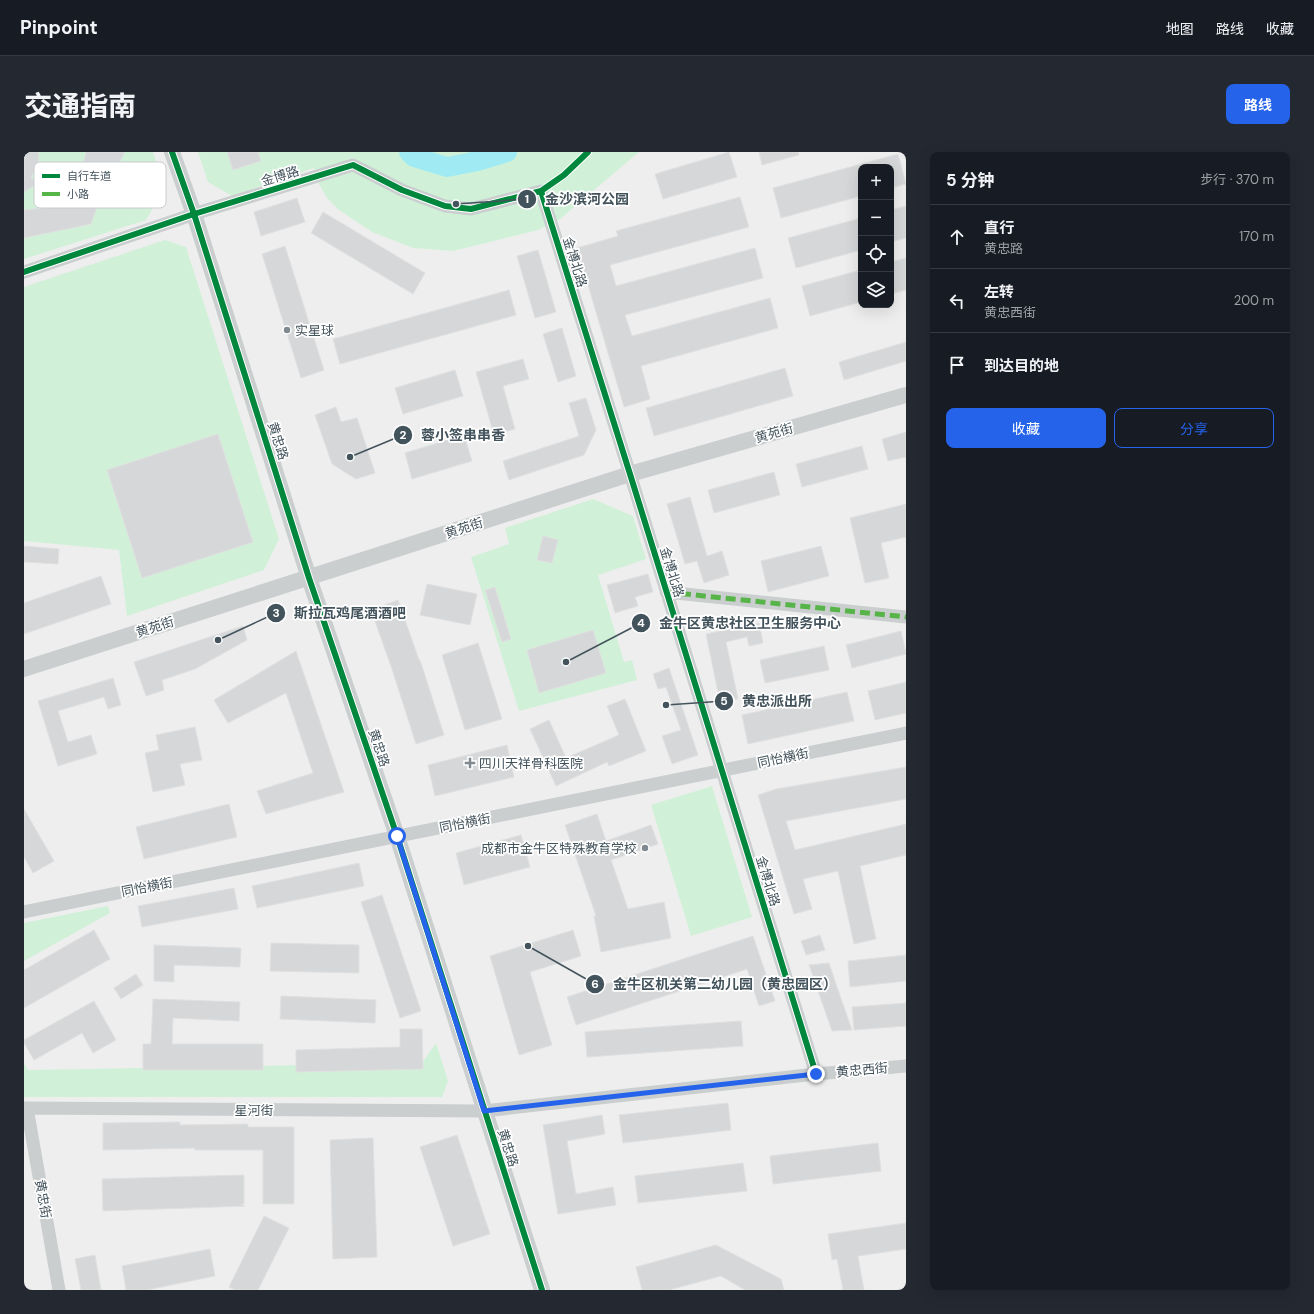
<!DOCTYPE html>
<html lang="zh">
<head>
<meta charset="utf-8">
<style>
	body { margin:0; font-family:"DM Sans","Noto Sans SC",sans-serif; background:#242831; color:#f1f3f6 }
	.controls { position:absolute; right:12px; top:12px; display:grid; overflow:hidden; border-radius:8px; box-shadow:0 4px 16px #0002 }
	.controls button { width:36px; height:36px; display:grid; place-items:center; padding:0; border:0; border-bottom:1px solid #363941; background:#171b24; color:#f1f3f6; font:20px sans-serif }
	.stop { position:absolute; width:12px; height:12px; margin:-9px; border:3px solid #2563eb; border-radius:50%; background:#fff }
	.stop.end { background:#2563eb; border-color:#fff; box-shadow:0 1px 4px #0008 }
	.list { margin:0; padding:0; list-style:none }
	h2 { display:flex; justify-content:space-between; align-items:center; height:52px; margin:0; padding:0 16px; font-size:17px }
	h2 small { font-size:13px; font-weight:400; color:#9ea1a6 }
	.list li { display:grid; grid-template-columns:26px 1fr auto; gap:12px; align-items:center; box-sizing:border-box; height:64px; padding:0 16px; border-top:1px solid #363941 }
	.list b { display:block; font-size:15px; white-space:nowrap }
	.list p { margin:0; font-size:13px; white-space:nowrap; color:#9ea1a6 }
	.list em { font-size:13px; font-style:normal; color:#9ea1a6 }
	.actions { display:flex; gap:8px; padding:12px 16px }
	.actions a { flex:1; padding:9px 0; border:1px solid #2563eb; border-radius:8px; text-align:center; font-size:14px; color:#2563eb }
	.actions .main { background:#2563eb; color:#fff }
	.icon { flex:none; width:22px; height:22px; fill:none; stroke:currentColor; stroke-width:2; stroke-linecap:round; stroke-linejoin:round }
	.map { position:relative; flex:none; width:882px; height:1138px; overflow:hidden; border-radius:8px }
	header { display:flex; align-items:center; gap:24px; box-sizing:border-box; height:56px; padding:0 20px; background:#171b24; border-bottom:1px solid #363941 }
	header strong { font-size:19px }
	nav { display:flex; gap:22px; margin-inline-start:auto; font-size:14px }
	.intro { display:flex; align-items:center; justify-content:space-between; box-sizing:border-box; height:96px; padding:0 24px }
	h1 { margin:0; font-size:28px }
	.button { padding:10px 18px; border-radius:8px; background:#2563eb; color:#fff; font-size:14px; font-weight:700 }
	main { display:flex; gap:24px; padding:0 24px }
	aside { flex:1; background:#171b24; border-radius:8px; box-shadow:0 4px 16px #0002 }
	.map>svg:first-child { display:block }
</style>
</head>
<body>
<header>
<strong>Pinpoint</strong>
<nav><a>地图</a><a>路线</a><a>收藏</a></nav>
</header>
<div class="intro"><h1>交通指南</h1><a class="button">路线</a></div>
<main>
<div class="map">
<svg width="882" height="1138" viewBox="0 0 882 1138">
	<rect width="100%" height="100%" fill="#efeeee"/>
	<path fill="#d0f1d8" d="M0,0H129L141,35L122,68L0,107Z
		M174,0H615L536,67L514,78L429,99L389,96L348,80L315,58L303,46L294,30L290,16L208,44L184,30Z
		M141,88L162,95L255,387L240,418L103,464L95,398L0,389V135Z
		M569,347L609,364L622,407L574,423L600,510L608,508L613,528L495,559L447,405L485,392L481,376Z
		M688,634L728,765L667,784L627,653Z
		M84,754L86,761L0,809V771Z
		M412,891L424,929L418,945H0V911L4,918L398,911Z"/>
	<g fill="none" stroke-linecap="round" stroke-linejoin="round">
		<path stroke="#a0ebf3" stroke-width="20" d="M385,0L390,5L423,15L454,9L483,0"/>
	</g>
	<path fill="#d5d7d8" stroke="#e0e0e1" d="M0,0H14L15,4L13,15H9L12,16L7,25L13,32L0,40Z
		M62,0H101L88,25L57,21Z
		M203,0H234L237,9L209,18Z
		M705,0L713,25L639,47L631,22Z
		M735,0H774L775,3L738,13Z
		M874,2L882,32L867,36V15H837V13V44L757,66L749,36Z
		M51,39L74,52L67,72L0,86V58L48,53Z
		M716,45L725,75L586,113L592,134L731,96L739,126L601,163L608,184L746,146L754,176L617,214L626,247L600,255L553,96L594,84L592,79Z
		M273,46L281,70L237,84L230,60Z
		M882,54V86L867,90V58Z
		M299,60L401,121L389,142L287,81Z
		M837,66V98L772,116L764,86Z
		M261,94L300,218L277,226L238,102Z
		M514,98L532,160L511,166L493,104Z
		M882,106V138L867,142V110Z
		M837,118V150L786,164L778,134Z
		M485,138L492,163L316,212L309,187Z
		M538,176L552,224L534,230L519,182Z
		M882,190V209L820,228L815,210Z
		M499,207L505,227L479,234L491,277L470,283L452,220Z
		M761,216L769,244L630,284L622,256Z
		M431,218L439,244L379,262L371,236Z
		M562,246L572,278L560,303L485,328L479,309L555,284L545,251Z
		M312,255L317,270L333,266L351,321L332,327L308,312L291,263Z
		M882,280V305L864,309L858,287Z
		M194,282L229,390L118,426L83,318Z
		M440,283L448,309L388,327L381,301Z
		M838,294L844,317L778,335L772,312Z
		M750,320L756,343L690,361L684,338Z
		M666,345L683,404L698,399L705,423L680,431L673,409L661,412L643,352Z
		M882,352V385L857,391L865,426L841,431L826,366Z
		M519,384L534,388L528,411L513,408Z
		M0,394L35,397L34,412L0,410Z
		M797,394L805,424L744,440L737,409Z
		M624,422L629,440L611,445L614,454L591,461L583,433Z
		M77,424L87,452L0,482V451Z
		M403,432L453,442L446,473L396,463Z
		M471,435L487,487L478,490L461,438Z
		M374,448L395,508H396L420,583L392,592L368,517L347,458Z
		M735,471L739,491L725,494L723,485L702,490L714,547L696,550L682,482Z
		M219,474L223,488L171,517L138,528L140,538L122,544L110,510Z
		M569,478L582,521L515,541L503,498Z
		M877,479L882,502L828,516L822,493Z
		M454,491L478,567L441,578L418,503Z
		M800,494L805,518L741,531L736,508Z
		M272,499L320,640L242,662L233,639L289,621L262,541L204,571L190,548Z
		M645,516L674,603L648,612L638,584L657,578L642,535L634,537L629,522Z
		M89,526L97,553L84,557L80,545L34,559L44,590L67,583L73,602L34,614L14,549Z
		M882,530V561L851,568L844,539Z
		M823,540L830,569L724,592L718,563Z
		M601,547L622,599L585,614L583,610L532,634L506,577L525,568L542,606L595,583L583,554Z
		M171,575L178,608L156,612L161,633L129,640L121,601L135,598L132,583Z
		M483,593L490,625L411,644L404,613Z
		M882,615V647L762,669L771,698L882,672V703L836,714L852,787L830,792L814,719L779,727L788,757L770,762L734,643L752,637Z
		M205,652L213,685L120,707L112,675Z
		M0,657L30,709L9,721L0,705Z
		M573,662L582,689L627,673L634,692L587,708L604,757L640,750L647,786L577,800L570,764H572L541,673Z
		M497,683L506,715L440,733L432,701Z
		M335,711L340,734L233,756L228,734Z
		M210,736L214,757L118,775L114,754Z
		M358,743L397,859L376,866L337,750Z
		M70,778L86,807L0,856V818Z
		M549,778L557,804L506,820L528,893L495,903L466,804Z
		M796,783L801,798L782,803L777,789Z
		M729,784L751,849L735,854L723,817L552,873L543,845Z
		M247,791L335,793V821L246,819Z
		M130,793L217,796L216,815L150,813V830L130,829Z
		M882,803V829L826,835L824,809Z
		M805,811L812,832L828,878L808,879L785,813Z
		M112,822L119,833L97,847L90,836Z
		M257,844L352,848L351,871L256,867Z
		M129,847L216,850L215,869L149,866L148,892H239V918H119V892H127Z
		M70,849L92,888L69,901L58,881L10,908L0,891V888Z
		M882,851V874L830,878L828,855Z
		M717,869L719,894L563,905L561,880Z
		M376,877H398L399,917L272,920V898L376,895Z
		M704,951L707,978L599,991L595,963Z
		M578,963L581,982L543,989L552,1042L589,1035L592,1053L534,1062L519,973Z
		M156,970V973L224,972V975H270V1052H239V998H171V996L79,998V971Z
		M433,983L466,1082L429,1094L396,995Z
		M349,986L353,1105L309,1107L306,988Z
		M854,991L857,1019L749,1032L746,1004Z
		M719,1011L723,1039L614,1051L611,1024Z
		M220,1023V1052H217L221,1054L79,1059L78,1027Z
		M240,1064L265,1076L234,1138H211L205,1135Z
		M882,1071V1097L834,1104L840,1138H819L813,1107L808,1108L804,1082Z
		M692,1093L757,1127L760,1138H721L697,1124L645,1138H618L612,1115Z
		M186,1097L191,1124L123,1138H102L98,1114Z
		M71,1103L77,1138H57L51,1107Z"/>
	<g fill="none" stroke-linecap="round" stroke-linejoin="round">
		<path stroke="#cacecf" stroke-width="13" d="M0,120L170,62L329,13L378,38L421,54L447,57L517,39L606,322L792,922
			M642,440L882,465
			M0,760L882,581
			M0,956L460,959L792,922L882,914
			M3,956L35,1138"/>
		<path stroke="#cacecf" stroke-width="16" d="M148,0L170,62L285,426L373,684L518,1138
			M0,517L606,322L882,243"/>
		<path stroke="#57b448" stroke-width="5" stroke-dasharray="10 5" stroke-linecap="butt" d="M642,440L882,465"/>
		<defs>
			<path id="cycleway" d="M148,0L170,62L285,426L373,684L518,1138
				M517,39L606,322L792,922
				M0,120L170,62L329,13L378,38L421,54L447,57L517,39L540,23L564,0"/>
		</defs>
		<use href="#cycleway" stroke="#fff" stroke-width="8"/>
		<use href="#cycleway" stroke="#00873e" stroke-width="6"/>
	</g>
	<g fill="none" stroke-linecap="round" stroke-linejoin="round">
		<path stroke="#2563eb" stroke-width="5" d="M373,684L460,959L792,922"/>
	</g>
	<g fill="#7f898f" stroke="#fff" stroke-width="1.5">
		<circle cx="263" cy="178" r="4"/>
		<path d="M444 605h4v4h4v4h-4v4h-4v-4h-4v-4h4z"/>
		<circle cx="621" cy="696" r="4"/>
	</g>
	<g text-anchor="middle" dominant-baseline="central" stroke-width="3.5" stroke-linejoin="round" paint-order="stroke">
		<g font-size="13" fill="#43535c" stroke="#fff">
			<text transform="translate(256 24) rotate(-17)">金博路</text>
			<text transform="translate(551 110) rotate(73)">金博北路</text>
			<text transform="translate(750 281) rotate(-16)">黄苑街</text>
			<text transform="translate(254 289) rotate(72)">黄忠路</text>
			<text transform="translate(440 376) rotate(-18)">黄苑街</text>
			<text transform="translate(648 420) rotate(73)">金博北路</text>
			<text transform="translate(131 475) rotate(-18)">黄苑街</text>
			<text transform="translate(355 596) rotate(71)">黄忠路</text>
			<text transform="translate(759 606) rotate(-12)">同怡横街</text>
			<text transform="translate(441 671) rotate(-11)">同怡横街</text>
			<text transform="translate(744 729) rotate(73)">金博北路</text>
			<text transform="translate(123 735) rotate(-11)">同怡横街</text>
			<text transform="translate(838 918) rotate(-5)">黄忠西街</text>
			<text x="230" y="958">星河街</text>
			<text transform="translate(484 996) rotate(72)">黄忠路</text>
			<text transform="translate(19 1047) rotate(80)">黄忠街</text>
		</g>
		<g font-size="13" fill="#43535c" stroke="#fff" text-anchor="start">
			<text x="271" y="178">实星球</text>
			<text x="455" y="611">四川天祥骨科医院</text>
			<text x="613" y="696" text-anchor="end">成都市金牛区特殊教育学校</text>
		</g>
	</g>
	<rect x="10" y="10" width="132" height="46" rx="6" fill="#fff" stroke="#c7cbce" stroke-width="1"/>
	<rect x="18" y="22" width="18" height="4" fill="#00873e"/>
	<rect x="18" y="40" width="18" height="4" fill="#57b448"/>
	<g font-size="11" fill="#43535c">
		<text x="43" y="28">自行车道</text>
		<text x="43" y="46">小路</text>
	</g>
	<path fill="none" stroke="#43535c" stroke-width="1.5" d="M432 52L503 47M326 305L379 283M194 488L252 461M542 510L617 471M642 553L700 549M504 794L571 832"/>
	<g fill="#43535c" stroke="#fff" stroke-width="1.5">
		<circle cx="432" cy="52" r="4"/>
		<circle cx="326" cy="305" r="4"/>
		<circle cx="194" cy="488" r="4"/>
		<circle cx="542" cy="510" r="4"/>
		<circle cx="642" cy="553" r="4"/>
		<circle cx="504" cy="794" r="4"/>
		<circle cx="503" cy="47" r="10"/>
		<circle cx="379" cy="283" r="10"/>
		<circle cx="252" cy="461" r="10"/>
		<circle cx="617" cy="471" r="10"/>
		<circle cx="700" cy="549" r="10"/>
		<circle cx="571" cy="832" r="10"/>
	</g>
	<g font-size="12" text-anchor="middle" font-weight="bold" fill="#fff">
		<text x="503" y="51">1</text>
		<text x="379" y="287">2</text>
		<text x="252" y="465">3</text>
		<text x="617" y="475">4</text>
		<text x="700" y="553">5</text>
		<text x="571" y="836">6</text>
	</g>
	<g font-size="14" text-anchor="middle" font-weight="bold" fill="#43535c" stroke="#fff" stroke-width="3.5" stroke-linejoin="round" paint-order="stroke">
		<text x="563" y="52">金沙滨河公园</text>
		<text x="439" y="288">蓉小签串串香</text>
		<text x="326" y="466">斯拉瓦鸡尾酒酒吧</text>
		<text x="726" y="476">金牛区黄忠社区卫生服务中心</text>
		<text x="753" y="554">黄忠派出所</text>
		<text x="701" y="837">金牛区机关第二幼儿园（黄忠园区）</text>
	</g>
</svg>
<div class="controls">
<button>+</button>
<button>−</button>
<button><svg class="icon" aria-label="locate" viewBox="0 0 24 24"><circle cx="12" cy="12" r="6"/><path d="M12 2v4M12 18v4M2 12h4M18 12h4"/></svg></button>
<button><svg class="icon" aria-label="layers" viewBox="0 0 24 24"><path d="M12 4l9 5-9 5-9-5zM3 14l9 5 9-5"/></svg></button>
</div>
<div class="stop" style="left:373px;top:684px"></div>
<div class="stop end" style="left:792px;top:922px"></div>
</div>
<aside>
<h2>5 分钟<small>步行 · 370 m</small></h2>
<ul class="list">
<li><svg class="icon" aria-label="ahead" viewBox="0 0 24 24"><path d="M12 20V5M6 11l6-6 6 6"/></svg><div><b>直行</b><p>黄忠路</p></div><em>170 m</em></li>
<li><svg class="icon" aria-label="left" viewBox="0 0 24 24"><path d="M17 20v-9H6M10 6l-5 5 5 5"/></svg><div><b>左转</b><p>黄忠西街</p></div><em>200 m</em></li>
<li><svg class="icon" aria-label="arrive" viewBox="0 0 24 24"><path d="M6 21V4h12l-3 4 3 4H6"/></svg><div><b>到达目的地</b></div></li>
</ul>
<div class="actions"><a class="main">收藏</a><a>分享</a></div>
</aside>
</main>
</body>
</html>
